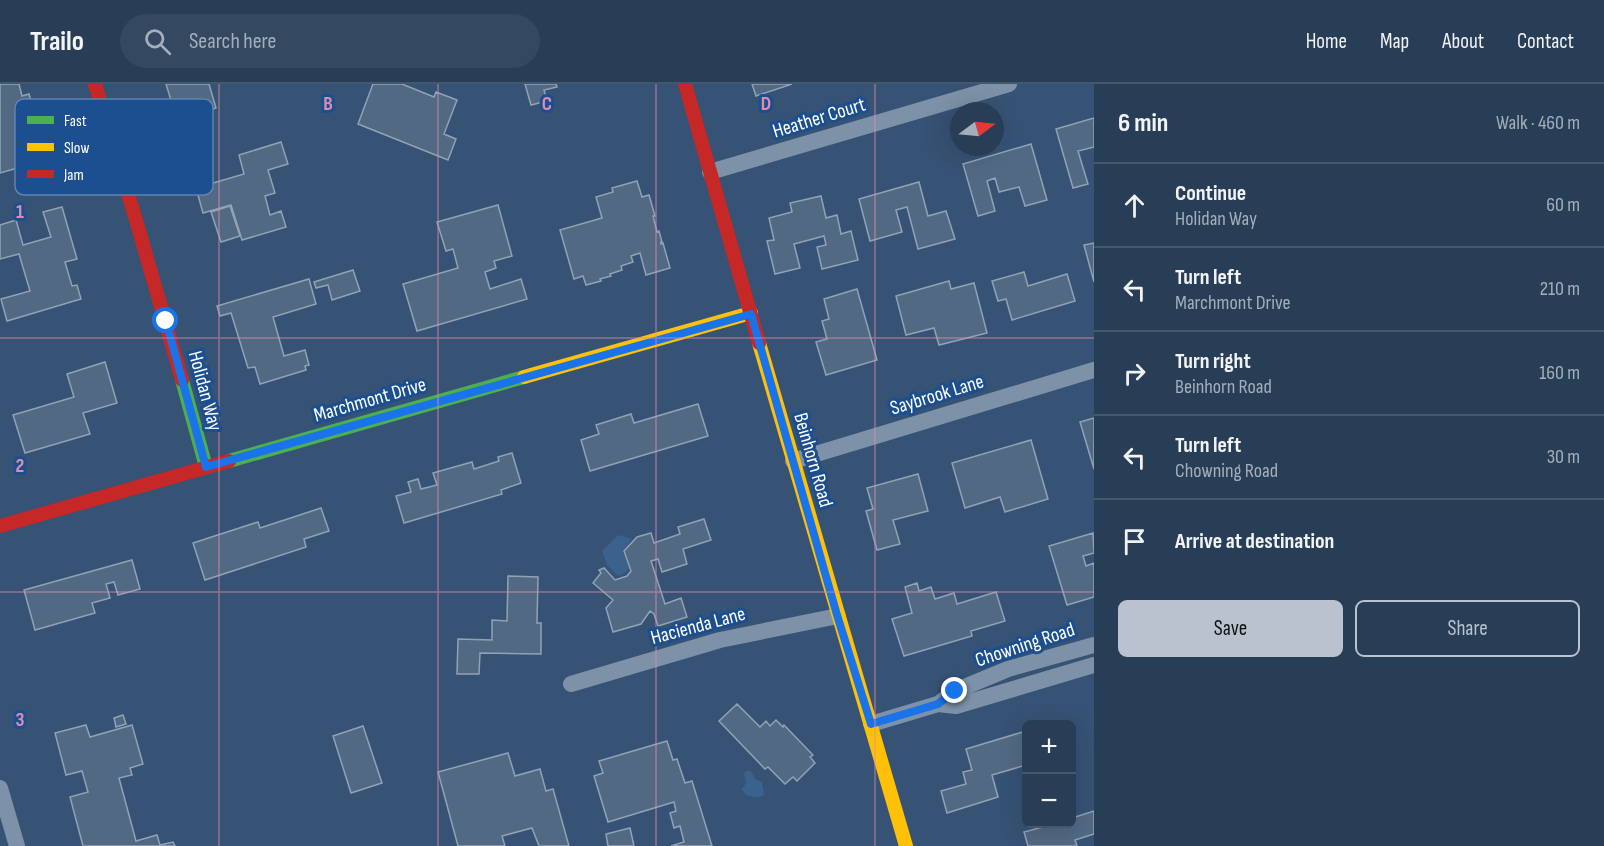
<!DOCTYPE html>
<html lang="en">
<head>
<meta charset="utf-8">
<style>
	body { margin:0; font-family:"Sofia Sans Condensed",sans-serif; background:#344961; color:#f1f3f6 }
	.controls { position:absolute; right:18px; bottom:18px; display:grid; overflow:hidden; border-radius:9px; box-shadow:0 6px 24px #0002 }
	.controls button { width:54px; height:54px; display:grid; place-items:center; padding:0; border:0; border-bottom:2px solid #44576d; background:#283e57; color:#f1f3f6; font:30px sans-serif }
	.compass { position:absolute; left:950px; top:18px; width:54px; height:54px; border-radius:50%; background:#283e57; box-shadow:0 6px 24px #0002; rotate:74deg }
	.stop { position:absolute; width:18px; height:18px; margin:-14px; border:4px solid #1a73e8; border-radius:50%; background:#fff }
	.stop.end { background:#1a73e8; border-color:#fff; box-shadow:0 2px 6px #0008 }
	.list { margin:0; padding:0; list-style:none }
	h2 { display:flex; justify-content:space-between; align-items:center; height:78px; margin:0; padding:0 24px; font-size:26px }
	h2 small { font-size:20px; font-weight:400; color:#a5aeba }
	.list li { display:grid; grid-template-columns:39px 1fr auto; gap:18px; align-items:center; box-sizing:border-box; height:84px; padding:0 24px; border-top:2px solid #44576d }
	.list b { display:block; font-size:22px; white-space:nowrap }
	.list p { margin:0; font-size:20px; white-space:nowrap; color:#a5aeba }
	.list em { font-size:20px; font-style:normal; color:#a5aeba }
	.actions { display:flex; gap:12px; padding:18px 24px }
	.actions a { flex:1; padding:14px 0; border:2px solid #b9c2ce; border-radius:9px; text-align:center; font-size:21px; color:#b9c2ce }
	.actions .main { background:#b9c2ce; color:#111 }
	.icon { flex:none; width:33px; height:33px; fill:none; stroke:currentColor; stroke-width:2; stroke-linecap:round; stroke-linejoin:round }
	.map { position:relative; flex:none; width:1094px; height:762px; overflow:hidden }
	header { display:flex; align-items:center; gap:36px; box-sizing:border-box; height:84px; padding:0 30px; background:#283e57; border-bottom:2px solid #44576d }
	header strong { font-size:28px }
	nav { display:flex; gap:33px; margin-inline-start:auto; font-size:21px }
	.search { width:420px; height:54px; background:#344961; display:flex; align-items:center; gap:15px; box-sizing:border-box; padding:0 21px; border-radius:33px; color:#a5aeba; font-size:22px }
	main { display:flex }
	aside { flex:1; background:#283e57 }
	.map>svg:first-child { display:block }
</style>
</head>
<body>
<header>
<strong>Trailo</strong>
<div class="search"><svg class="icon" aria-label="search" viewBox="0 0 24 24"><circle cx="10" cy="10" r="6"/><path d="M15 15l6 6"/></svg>Search here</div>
<nav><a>Home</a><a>Map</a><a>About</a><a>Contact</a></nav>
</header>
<main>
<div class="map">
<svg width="1094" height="762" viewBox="0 0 1094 762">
	<rect width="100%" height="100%" fill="#365274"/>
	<path fill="#3b618d" d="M618,451L632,455L623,466L629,484L626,488L618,492L607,481L602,467Z
		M747,687H751L755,695L762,698L764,710C759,715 753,713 746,711L742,705L746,699L744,689Z"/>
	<path fill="#526984" stroke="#92a2b6" stroke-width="1.5" d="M0,0H19L22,12L29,10L36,35L33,36L45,76L0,89Z
		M166,0H209L216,24L177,36Z
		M373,0H402L434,13L436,8L457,16L444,50L456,55L448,76L358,40Z
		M525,0H556L557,3L544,6L547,17L531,21Z
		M752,0H792L756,12Z
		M1094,34V63L1078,67L1088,100L1073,104L1056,45Z
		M281,58L288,80L268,86L275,109L265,112L270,131L281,127L286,143L242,156L231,121L203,129L196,104L244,90L239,71Z
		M1031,60L1047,116L1025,122L1019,103L999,108L995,94L987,97L995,127L978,132L963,80Z
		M637,97L642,113L649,111L655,132H653L657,148L659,147L662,158H661V160L663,159L670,184L646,191L640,169L631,172L633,178L621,182L622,186L610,190L611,192L600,195L601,197L586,201L583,192L574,195L560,146L602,134L596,113L613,108L612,104Z
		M919,98L928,132L946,127L955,155L918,165L907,123L896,126L902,148L870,157L859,115Z
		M821,112L826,134L837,131L841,150L851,147L858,176L822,185L817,163L826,161L824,152L794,160L800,184L775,190L767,157L774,156L769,134L792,128L790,119Z
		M498,121L512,172L494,177L496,184L485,188L490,205L521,195L527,215L417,247L403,200L458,184L453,165L446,167L437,138Z
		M230,122L240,152L221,158L211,128Z
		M62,123L77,175L65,178L72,202L77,201L81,215L7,237L1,215L30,207L19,170L0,175V141L16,136L23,161L51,153L43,128Z
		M1094,159V198L1084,161Z
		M353,186L360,207L332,216L328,201L316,204L314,198Z
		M1024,188L1028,202L1067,190L1075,217L1012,236L1006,215L998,217L992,197Z
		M309,195L316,220L273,233L284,272L305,266L309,281L305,282L306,286L260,300L255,283L248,284L231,229L220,232L217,222Z
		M949,197L951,205L974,199L987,249L939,261L934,244L906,251L896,212Z
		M857,205L877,276L826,291L816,258L827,255L822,237L829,235L824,215Z
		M105,278L117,319L83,329L90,350L25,369L13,331L74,313L67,290Z
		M698,320L708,352L590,387L581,356L599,350L596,341L631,330L634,339Z
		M1094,334V385L1080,338Z
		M1031,356L1048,415L1005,428L1000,413L965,424L952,379Z
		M512,369L521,399L501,406L502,410L404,439L396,412L411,408L408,398L418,395L421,405L437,401L433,389L472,378L474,385L499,377L498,373Z
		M918,390L928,427L893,436L900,460L877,466L866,427L873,425L867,404Z
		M321,424L329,447L304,455L306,463L205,496L193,459L258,438L260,444Z
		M704,435L711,456L683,465L687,480L662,488L658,475L651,477L665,520L681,514L687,533L658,542L654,530L650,527L641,540L613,548L606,524L613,516L593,499L601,489L599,486L604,484L615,496L627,492L631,487L624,467L637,453L651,449L654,459L680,450L678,443Z
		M1093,449L1094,469L1083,472L1086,482L1094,479V513L1067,521L1049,462Z
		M132,476L140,505L118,511L114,498L106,500L110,514L92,519L95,529L35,546L24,506Z
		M508,492L538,493L537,539H541V570L480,569L479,590H457L458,555L492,556V536L507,537Z
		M917,499L919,507L931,503L935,515L954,509L957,520L996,508L1005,537L971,547L972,552L904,572L892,535L912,529L905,503Z
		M737,620L760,643L766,637L770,642L776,636L783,643L784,641L813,671L810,673L815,679L797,697L793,693L785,700L768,683L765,685L719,637Z
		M123,631L126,640L116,643L114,634Z
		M86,641L90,653L132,641L143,680L130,684L132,691L119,694L136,757L157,751L160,761L173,758L175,762H83L70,713L88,708L82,687L66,691L55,649Z
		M363,642L382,699L351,709L333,652Z
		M1026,647V681L992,691L998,713L947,729L941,707L966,700L963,688L972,686L966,665Z
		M667,657L673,676L677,675L685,699L692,697L712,762H671L684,758L680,742L674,744L670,729L676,727L674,718L608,738L594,692L603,689L599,677Z
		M508,669L515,692L540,685L546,707L553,705L569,762H539L532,744L502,752L505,762H458L438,688Z
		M1094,727V750L1075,756L1077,762H1028L1024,748L1054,740H1072V734Z
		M630,744L634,762H608L606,750Z"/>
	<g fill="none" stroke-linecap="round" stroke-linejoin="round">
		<path stroke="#7d92a8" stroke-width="16" d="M710,88L1009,0
			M793,377L1094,286
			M571,600L720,556L838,532
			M938,620L956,622L1094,581
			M871,640L938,620L955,607L1008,585L1094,561
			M0,704L17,762"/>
		<path stroke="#4caf50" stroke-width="14" d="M182,296L206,383
			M229,377L524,293"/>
		<path stroke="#ffc107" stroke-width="14" d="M759,259L906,762
			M524,293L751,229"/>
		<path stroke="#c62828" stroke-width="14" d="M95,0L138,143L182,296
			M685,0L759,259
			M0,442L229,377"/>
	</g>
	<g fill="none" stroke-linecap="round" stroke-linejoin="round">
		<path stroke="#1a73e8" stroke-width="8" d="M166,237L206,383L751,230L837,531L871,640L938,620L955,607"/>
	</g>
	<path fill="none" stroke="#e08cad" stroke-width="1.5" stroke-opacity="0.55" d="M219,0V762M438,0V762M656,0V762M875,0V762M0,254H1094M0,508H1094"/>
	<g text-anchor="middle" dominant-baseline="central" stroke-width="6" stroke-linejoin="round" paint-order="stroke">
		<g font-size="20" fill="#fff" stroke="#1b4f8f">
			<text transform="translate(819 34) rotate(-17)">Heather Court</text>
			<text transform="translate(205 307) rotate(75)">Holidan Way</text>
			<text transform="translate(937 311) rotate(-17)">Saybrook Lane</text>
			<text transform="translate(370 316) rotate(-16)">Marchmont Drive</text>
			<text transform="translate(813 376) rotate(74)">Beinhorn Road</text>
			<text transform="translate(698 542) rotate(-15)">Hacienda Lane</text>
			<text transform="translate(1025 561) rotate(-18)">Chowning Road</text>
		</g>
	</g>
	<rect x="15" y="15" width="198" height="96" rx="9" fill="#1b4f8f" stroke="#5f84b1" stroke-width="1.5"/>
	<rect x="27" y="32" width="27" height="8" fill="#4caf50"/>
	<rect x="27" y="59" width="27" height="8" fill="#ffc107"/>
	<rect x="27" y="86" width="27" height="8" fill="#c62828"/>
	<g font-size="16" fill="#fff">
		<text x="64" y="42">Fast</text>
		<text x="64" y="69">Slow</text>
		<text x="64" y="96">Jam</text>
	</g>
	<g font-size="20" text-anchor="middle" font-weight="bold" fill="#e08cad" stroke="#1b4f8f" stroke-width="6" stroke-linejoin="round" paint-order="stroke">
		<text x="328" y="26">B</text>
		<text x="547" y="26">C</text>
		<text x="766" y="26">D</text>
		<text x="20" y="134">1</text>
		<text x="20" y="388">2</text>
		<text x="20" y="642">3</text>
	</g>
</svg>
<div class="controls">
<button>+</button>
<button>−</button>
</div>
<svg class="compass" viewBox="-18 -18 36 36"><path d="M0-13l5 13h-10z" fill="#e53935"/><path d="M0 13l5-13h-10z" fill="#a5aeba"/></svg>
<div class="stop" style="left:166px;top:237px"></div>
<div class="stop end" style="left:955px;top:607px"></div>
</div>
<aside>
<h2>6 min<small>Walk · 460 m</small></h2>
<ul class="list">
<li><svg class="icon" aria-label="ahead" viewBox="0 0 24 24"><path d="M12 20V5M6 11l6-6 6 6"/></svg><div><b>Continue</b><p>Holidan Way</p></div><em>60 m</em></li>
<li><svg class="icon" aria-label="left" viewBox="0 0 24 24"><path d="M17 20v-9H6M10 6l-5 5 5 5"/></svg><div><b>Turn left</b><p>Marchmont Drive</p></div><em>210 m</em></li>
<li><svg class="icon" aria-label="right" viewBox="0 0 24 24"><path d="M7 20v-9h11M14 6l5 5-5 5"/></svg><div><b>Turn right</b><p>Beinhorn Road</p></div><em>160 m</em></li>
<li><svg class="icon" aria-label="left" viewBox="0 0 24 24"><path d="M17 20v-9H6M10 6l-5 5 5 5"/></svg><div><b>Turn left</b><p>Chowning Road</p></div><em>30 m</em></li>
<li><svg class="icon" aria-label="arrive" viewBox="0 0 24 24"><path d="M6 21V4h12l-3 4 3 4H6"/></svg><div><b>Arrive at destination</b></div></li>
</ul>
<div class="actions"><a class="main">Save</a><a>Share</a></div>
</aside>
</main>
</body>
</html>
